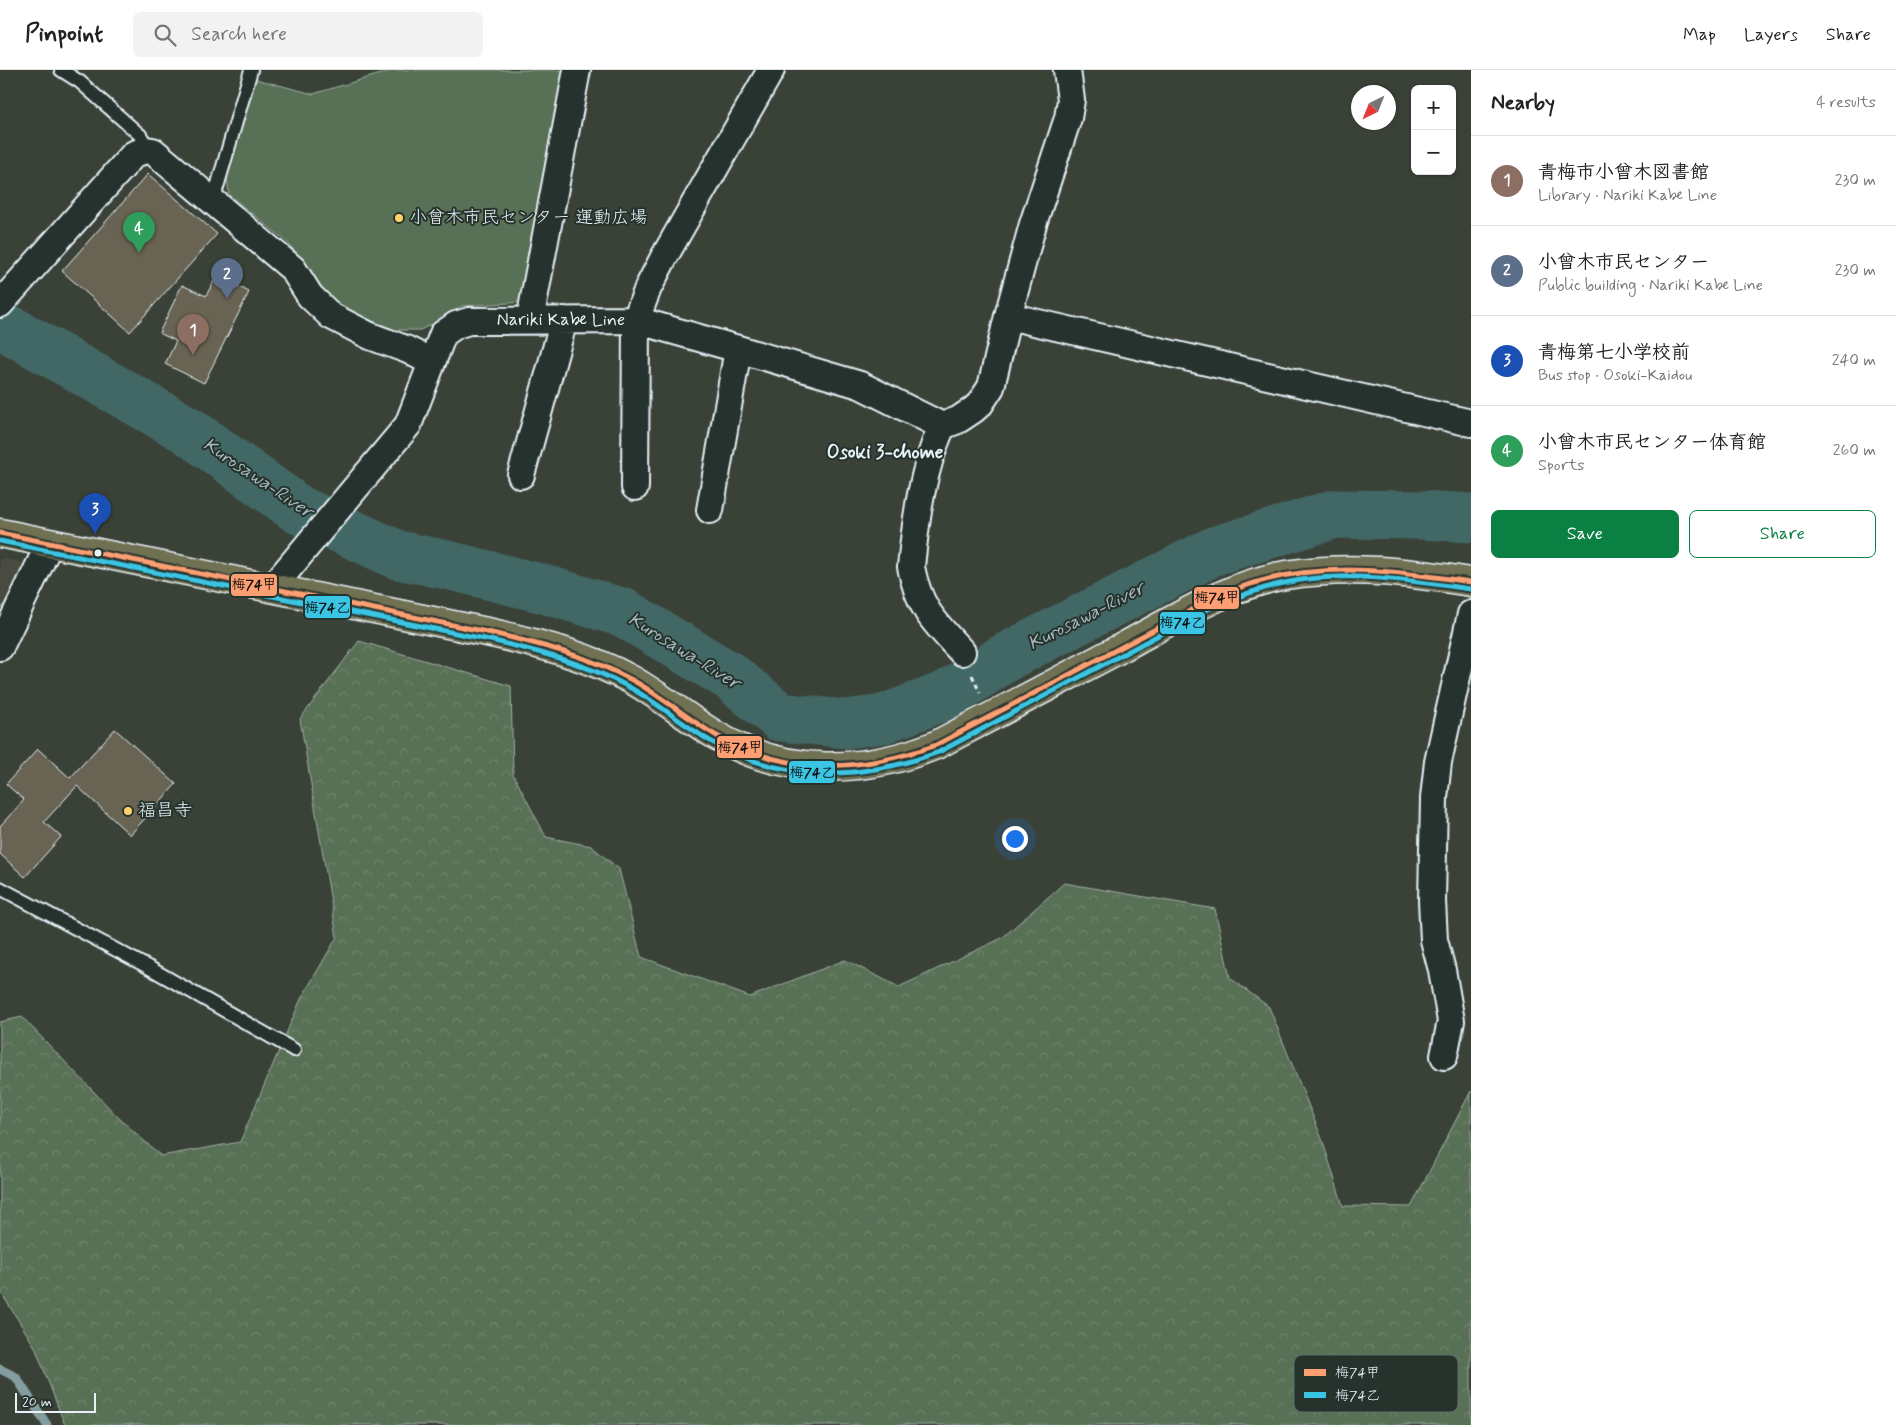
<!DOCTYPE html>
<html lang="en">
<head>
<meta charset="utf-8">
<style>
	body { margin:0; font-family:Mynerve,"Klee One",sans-serif; background:#f2f2f2; color:#222 }
	.controls { position:absolute; right:15px; top:15px; display:grid; overflow:hidden; border-radius:8px; box-shadow:0 1px 4px #0004 }
	.controls button { width:45px; height:45px; display:grid; place-items:center; padding:0; border:0; border-bottom:1px solid #e0e0e0; background:#fff; color:#222; font:25px sans-serif }
	.compass { position:absolute; left:1351px; top:15px; width:45px; height:45px; border-radius:50%; background:#fff; box-shadow:0 1px 4px #0004; rotate:223deg }
	.scale { position:absolute; left:15px; bottom:12px; width:81px; box-sizing:border-box; padding-left:5px; border:2px solid #e8f1f8; border-top:0; font-size:14px; line-height:18px; white-space:nowrap; color:#e8f1f8; -webkit-text-stroke:4px #26332d; paint-order:stroke }
	.you { position:absolute; left:1014px; top:768px; width:18px; height:18px; margin:-12px; border:4px solid #fff; border-radius:50%; background:#1a73e8; box-shadow:0 0 0 8px #1a73e833 }
	.badge { display:grid; place-items:center; width:32px; height:32px; border-radius:50%; background:#0b8043; color:#fff; font-size:16px; font-weight:700 }
	.pin { position:absolute; translate:-50% -41px; filter:drop-shadow(0 1px 2px #0008) }
	.pin::after { content:''; position:absolute; top:26px; width:18px; height:15px; background:inherit; clip-path:polygon(0 0,100% 0,50% 100%) }
	.list { margin:0; padding:0; list-style:none }
	h2 { display:flex; justify-content:space-between; align-items:center; height:65px; margin:0; padding:0 20px; font-size:21px }
	h2 small { font-size:16px; font-weight:400; color:#767676 }
	.list li { display:grid; grid-template-columns:32px 1fr auto; gap:15px; align-items:center; box-sizing:border-box; height:90px; padding:0 20px; border-top:1px solid #e0e0e0 }
	.list b { display:block; font-size:19px; white-space:nowrap }
	.list p { margin:0; font-size:16px; white-space:nowrap; color:#767676 }
	.list em { font-size:16px; font-style:normal; color:#767676 }
	.actions { display:flex; gap:10px; padding:15px 20px }
	.actions a { flex:1; padding:11px 0; border:1px solid #0b8043; border-radius:8px; text-align:center; font-size:18px; color:#0b8043 }
	.actions .main { background:#0b8043; color:#fff }
	.icon { flex:none; width:28px; height:28px; fill:none; stroke:currentColor; stroke-width:2; stroke-linecap:round; stroke-linejoin:round }
	.map { position:relative; flex:none; width:1471px; height:1355px; overflow:hidden }
	header { display:flex; align-items:center; gap:30px; box-sizing:border-box; height:70px; padding:0 25px; background:#fff; border-bottom:1px solid #e0e0e0 }
	header strong { font-size:24px }
	nav { display:flex; gap:28px; margin-inline-start:auto; font-size:18px }
	.search { width:350px; height:45px; background:#f2f2f2; display:flex; align-items:center; gap:12px; box-sizing:border-box; padding:0 18px; border-radius:8px; color:#767676; font-size:19px }
	main { display:flex }
	aside { flex:1; background:#fff }
	.map>svg:first-child { display:block }
</style>
</head>
<body>
<header>
<strong>Pinpoint</strong>
<div class="search"><svg class="icon" aria-label="search" viewBox="0 0 24 24"><circle cx="10" cy="10" r="6"/><path d="M15 15l6 6"/></svg>Search here</div>
<nav><a>Map</a><a>Layers</a><a>Share</a></nav>
</header>
<main>
<div class="map">
<svg width="1471" height="1355" viewBox="0 0 1471 1355">
	<defs>
		<pattern id="forest-crowns" width="20" height="18" patternUnits="userSpaceOnUse" patternTransform="scale(1.25)"><rect width="20" height="18" fill="#587054"/><path d="M2 6a3 3 0 1 1 6 0M12 15a3 3 0 1 1 6 0" fill="none" stroke="#70856d"/></pattern>
	</defs>
	<rect width="100%" height="100%" fill="#3a4238"/>
	<filter id="ink" filterUnits="userSpaceOnUse"><feTurbulence type="fractalNoise" baseFrequency=".02" numOctaves="2"/><feDisplacementMap in="SourceGraphic" scale="10" xChannelSelector="R" yChannelSelector="G"/><feConvolveMatrix kernelMatrix="1 2 1 2 8 2 1 2 1" color-interpolation-filters="sRGB"/></filter>
	<g filter="url(#ink)">
		<path fill="#484c40" d="M0,488L29,494L0,552Z"/>
		<path fill="url(#forest-crowns)" stroke="#a0b0a6" d="M359,571L511,616L513,704L546,767L591,776L619,799L641,887L750,927L845,890L899,917L1002,868L1064,813L1215,839L1230,908L1269,937L1322,1069L1343,1136L1411,1137L1471,1021V1355H65L35,1277L0,1221V952L22,947L119,1048L161,1086L240,1072L301,929L337,867L300,649Z"/>
		<path fill="#587054" stroke="#a0b0a6" d="M394,0H569L524,232L461,236L450,246L420,260H396L344,240L315,210L305,193L286,171L229,125L225,92L256,9L313,24Z"/>
		<g fill="none" stroke-linecap="round" stroke-linejoin="round">
			<path stroke="#849ea0" stroke-width="9" d="M0,1299L16,1307L47,1355"/>
			<path stroke="#426766" stroke-width="49" d="M0,254L189,361L299,440L398,485L447,495L544,519L624,543L731,607L780,647L846,654L883,649L947,625L1008,586L1214,481L1335,444L1421,445L1471,448"/>
		</g>
		<path fill="#696452" stroke="#e8f1f8" d="M148,104L217,164L130,262L62,201Z
			M217,205L249,222L204,313L165,294L176,271L159,263L182,215L206,226Z
			M115,659L176,714L130,765L77,716L44,752L61,767L25,807L0,784V756L24,730L6,714L38,679L70,708Z"/>
		<g fill="none" stroke-linecap="round" stroke-linejoin="round">
			<defs>
				<path id="lane" d="M61,0L80,12L140,65L145,73L146,80
					M213,131L251,0
					M0,818L148,897L294,980"/>
				<path id="street" d="M0,234L134,84L146,80L153,81L293,199L310,226L331,246L370,266L408,280L431,292
					M1008,246L1471,353
					M530,250L577,0
					M521,405L564,250
					M635,417L636,250L738,279L860,315L942,356
					M710,440L738,279
					M272,518L408,355L443,264L456,255L469,251L636,250L648,218L663,189L771,0
					M0,577L50,473
					M962,582C934,552 919,538 911,497C916,448 922,401 942,356L958,350L973,340L980,334L991,317L1008,246L1033,154L1068,48L1071,30L1067,0
					M1444,986L1451,951L1442,900L1434,870L1432,831L1434,728L1438,692L1471,544"/>
				<path id="primary" d="M0,463L492,563C541,574 588,586 632,610C662,627 688,649 717,666C784,706 866,704 936,675C998,643 1059,611 1121,578C1173,550 1227,515 1286,505C1351,495 1407,502 1471,512"/>
			</defs>
			<use href="#lane" stroke="#e8f1f8" stroke-width="16"/>
			<use href="#street" stroke="#e8f1f8" stroke-width="30"/>
			<use href="#primary" stroke="#e8f1f8" stroke-width="31"/>
			<path stroke="#e8f1f8" stroke-width="3" stroke-dasharray="5 4" stroke-linecap="butt" d="M972,605L980,623"/>
			<use href="#lane" stroke="#26332d" stroke-width="12"/>
			<use href="#street" stroke="#26332d" stroke-width="26"/>
			<use href="#primary" stroke="#707052" stroke-width="28"/>
			<defs>
				<path id="bus-1" d="M0,463L492,563C540,574 588,586 632,610C662,626 687,649 717,666C789,706 861,702 936,675L1201,535C1222,525 1243,515 1265,510C1333,492 1403,502 1471,512"/>
				<path id="bus-2" d="M0,471L490,570C537,581 584,593 627,616C657,632 683,655 712,672C785,714 862,710 939,682L1204,541C1224,532 1244,524 1265,518C1331,498 1403,509 1470,519"/>
			</defs>
			<use href="#bus-1" stroke="#26332d" stroke-width="9"/>
			<use href="#bus-2" stroke="#26332d" stroke-width="9"/>
			<use href="#bus-1" stroke="#fd9f72" stroke-width="5"/>
			<use href="#bus-2" stroke="#3ac5e4" stroke-width="5"/>
		</g>
	</g>
	<g fill="#ffd166" stroke="#26332d" stroke-width="2">
		<circle cx="399" cy="148" r="5"/>
		<circle cx="128" cy="741" r="5"/>
	</g>
	<circle fill="#e8f1f8" stroke="#26332d" stroke-width="2" cx="98" cy="483" r="4.5"/>
	<g text-anchor="middle" dominant-baseline="central" stroke-width="4" stroke-linejoin="round" paint-order="stroke">
		<g font-size="18" fill="#e8f1f8" stroke="#26332d" text-anchor="start">
			<text x="409" y="148">小曾木市民センター 運動広場</text>
			<text x="138" y="741">福昌寺</text>
		</g>
		<g font-size="18" fill="#e8f1f8" stroke="#26332d">
			<text x="561" y="250">Nariki Kabe Line</text>
		</g>
		<g font-size="19" font-weight="bold" fill="#e8f1f8" stroke="#26332d">
			<text x="885" y="382">Osoki 3-chome</text>
		</g>
		<g font-size="19" font-style="italic" fill="#a6babe" stroke="#26332d">
			<text transform="translate(258 408) rotate(34)">Kurosawa-River</text>
			<text transform="translate(1086 546) rotate(-27)">Kurosawa-River</text>
			<text transform="translate(684 581) rotate(32)">Kurosawa-River</text>
		</g>
	</g>
	<rect x="1294" y="1285" width="164" height="57" rx="8" fill="#26332d" stroke="#606c6a" stroke-width="1"/>
	<rect x="1304" y="1299" width="22" height="7" fill="#fd9f72"/>
	<rect x="1304" y="1322" width="22" height="6" fill="#3ac5e4"/>
	<g font-size="14" fill="#e8f1f8">
		<text x="1335" y="1307">梅74甲</text>
		<text x="1335" y="1330">梅74乙</text>
	</g>
	<g stroke="#26332d" stroke-width="2">
		<rect x="230" y="503" width="48" height="24" rx="5" fill="#fd9f72"/>
		<rect x="1193" y="516" width="47" height="24" rx="5" fill="#fd9f72"/>
		<rect x="304" y="525" width="47" height="24" rx="5" fill="#3ac5e4"/>
		<rect x="1159" y="541" width="47" height="24" rx="5" fill="#3ac5e4"/>
		<rect x="716" y="665" width="47" height="24" rx="5" fill="#fd9f72"/>
		<rect x="788" y="690" width="48" height="24" rx="5" fill="#3ac5e4"/>
	</g>
	<g font-size="14" text-anchor="middle" font-weight="bold" fill="#111">
		<text x="254" y="519">梅74甲</text>
		<text x="1217" y="532">梅74甲</text>
		<text x="327" y="542">梅74乙</text>
		<text x="1182" y="557">梅74乙</text>
		<text x="740" y="682">梅74甲</text>
		<text x="812" y="707">梅74乙</text>
	</g>
</svg>
<div class="controls">
<button>+</button>
<button>−</button>
</div>
<svg class="compass" viewBox="-18 -18 36 36"><path d="M0-13l5 13h-10z" fill="#e53935"/><path d="M0 13l5-13h-10z" fill="#767676"/></svg>
<div class="scale">20 m</div>
<div class="you"></div>
<div class="pin badge" style="left:193px;top:285px;background:#8d6e63">1</div>
<div class="pin badge" style="left:227px;top:229px;background:#5c6f8a">2</div>
<div class="pin badge" style="left:95px;top:464px;background:#1a4fb4">3</div>
<div class="pin badge" style="left:139px;top:183px;background:#2e9e5b">4</div>
</div>
<aside>
<h2>Nearby<small>4 results</small></h2>
<ul class="list">
<li><span class="badge" style="background:#8d6e63">1</span><div><b>青梅市小曾木図書館</b><p>Library · Nariki Kabe Line</p></div><em>230 m</em></li>
<li><span class="badge" style="background:#5c6f8a">2</span><div><b>小曾木市民センター</b><p>Public building · Nariki Kabe Line</p></div><em>230 m</em></li>
<li><span class="badge" style="background:#1a4fb4">3</span><div><b>青梅第七小学校前</b><p>Bus stop · Osoki-Kaidou</p></div><em>240 m</em></li>
<li><span class="badge" style="background:#2e9e5b">4</span><div><b>小曾木市民センター体育館</b><p>Sports</p></div><em>260 m</em></li>
</ul>
<div class="actions"><a class="main">Save</a><a>Share</a></div>
</aside>
</main>
</body>
</html>
